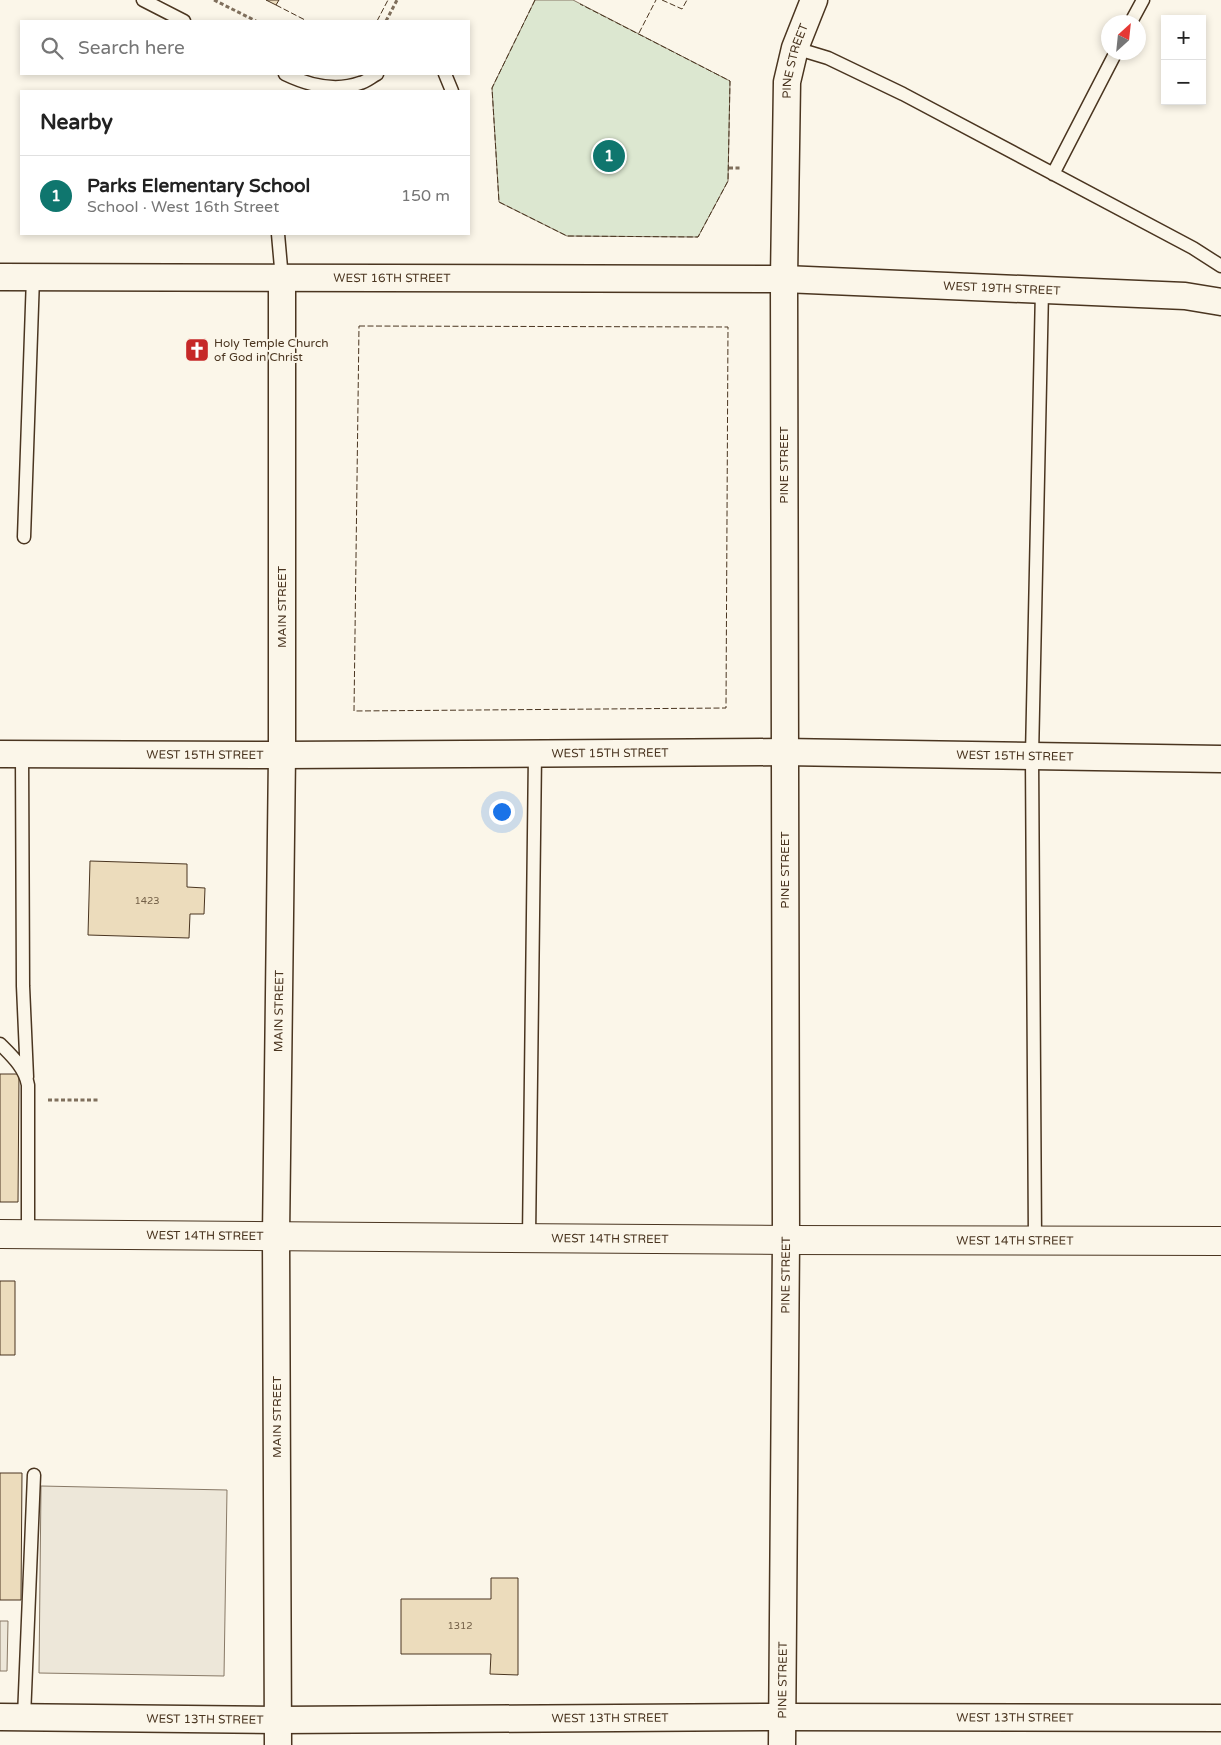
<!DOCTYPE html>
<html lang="en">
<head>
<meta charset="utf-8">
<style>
	body { margin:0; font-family:"Varela Round",sans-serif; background:#f6f6f6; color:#222 }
	.controls { position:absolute; right:15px; top:15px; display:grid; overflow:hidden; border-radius:0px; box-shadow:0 2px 8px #0003 }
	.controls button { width:45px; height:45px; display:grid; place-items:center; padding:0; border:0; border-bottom:1px solid #e0e0e0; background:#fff; color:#222; font:25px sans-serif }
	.compass { position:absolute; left:1101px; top:15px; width:45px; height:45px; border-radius:50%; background:#fff; box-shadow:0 2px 8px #0003; rotate:27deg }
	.you { position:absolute; left:501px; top:811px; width:18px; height:18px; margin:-12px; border:4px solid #fff; border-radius:50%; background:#1a73e8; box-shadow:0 0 0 8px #1a73e833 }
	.badge { display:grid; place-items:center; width:32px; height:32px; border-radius:50%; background:#0f766e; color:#fff; font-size:16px; font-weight:700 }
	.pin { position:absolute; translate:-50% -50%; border:2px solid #fff; box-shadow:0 1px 5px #0006 }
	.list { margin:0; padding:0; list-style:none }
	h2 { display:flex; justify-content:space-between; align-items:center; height:65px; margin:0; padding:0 20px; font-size:21px }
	h2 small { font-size:16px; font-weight:400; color:#767676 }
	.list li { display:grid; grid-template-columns:32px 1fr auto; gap:15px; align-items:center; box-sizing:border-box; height:80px; padding:0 20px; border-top:1px solid #e0e0e0 }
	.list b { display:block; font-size:19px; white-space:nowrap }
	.list p { margin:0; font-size:16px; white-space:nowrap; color:#767676 }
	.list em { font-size:16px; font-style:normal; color:#767676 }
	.icon { flex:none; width:28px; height:28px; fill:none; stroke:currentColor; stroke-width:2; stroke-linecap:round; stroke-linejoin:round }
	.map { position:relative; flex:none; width:1221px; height:1745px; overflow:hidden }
	.search { position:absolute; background:#fff; box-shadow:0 2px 8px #0003; left:20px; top:20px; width:450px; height:55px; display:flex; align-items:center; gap:12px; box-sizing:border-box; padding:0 18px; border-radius:0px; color:#767676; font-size:19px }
	.panel { position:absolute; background:#fff; box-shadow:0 2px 8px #0003; left:20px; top:90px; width:450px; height:145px; border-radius:0px }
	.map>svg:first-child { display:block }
</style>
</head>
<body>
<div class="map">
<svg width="1221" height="1745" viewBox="0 0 1221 1745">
	<rect width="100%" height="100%" fill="#fbf6e9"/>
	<path fill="#dce7d0" stroke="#887966" d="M535,0H573L730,81L728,181L698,237L567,236L499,202L492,88Z"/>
	<path fill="#ede7d9" stroke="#887966" d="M41,1486L227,1490L224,1676L39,1673Z
		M0,1621H8L7,1671H0Z"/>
	<path fill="#ecdcbc" stroke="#4a3520" d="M266,0H279L276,5Z
		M90,861L187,864V887L205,888L204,914H190L189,938L88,935Z
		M0,1074H19L18,1202H0Z
		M0,1281H15V1355H0Z
		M0,1473H22L21,1600H0Z
		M491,1578H518V1675L490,1674L491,1654H401V1599H491Z"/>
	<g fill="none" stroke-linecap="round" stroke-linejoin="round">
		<defs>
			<path id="lane" d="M143,0L184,21
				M1131,22L1143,0
				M795,48L828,58L903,94L1193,248L1221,266
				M285,74C308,85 335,92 360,83C366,82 371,77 377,74
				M445,74L452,91
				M1053,174L1116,52
				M278,234L282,279
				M24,537L33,277
				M22,754L23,986L27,1077
				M0,1044C12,1056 25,1068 28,1085V1234
				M529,1238L535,754
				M1035,1240L1032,756L1042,290
				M24,1717L34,1475"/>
			<g id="street">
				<path id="s1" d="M0,277L784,279L1185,296L1221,302"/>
				<path id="s2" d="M0,754L282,755L784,752L1221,759"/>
				<path id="s3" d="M0,1717L278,1720L782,1717L1221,1718"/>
				<path id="s4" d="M278,1745L276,1236L282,755V279"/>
				<path id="s5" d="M782,1745L786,1240L784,279L787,82L795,48L814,0"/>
			</g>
			<g id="secondary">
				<path id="s6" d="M0,1234L786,1240L1221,1241"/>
			</g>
		</defs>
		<use href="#lane" stroke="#4a3520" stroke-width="15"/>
		<use href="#street" stroke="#4a3520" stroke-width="29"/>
		<use href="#secondary" stroke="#4a3520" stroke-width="30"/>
		<path stroke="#7f6f5c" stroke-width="3" stroke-dasharray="4 2.5" stroke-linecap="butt" d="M214,0L256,21
			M386,21L397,0
			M729,168H740
			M48,1100H100"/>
		<use href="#lane" stroke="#fbf6e9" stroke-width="12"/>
		<use href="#street" stroke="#fbf6e9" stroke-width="26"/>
		<use href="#secondary" stroke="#fbf6e9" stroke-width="28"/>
		<path stroke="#4a3520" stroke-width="1" stroke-dasharray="6 2.5" stroke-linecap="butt" d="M535,0L492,88L499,202L567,236L698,237L728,181L730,81L580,4
			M662,0L682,9L687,0
			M276,5L307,21
			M377,21L388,0
			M639,33L656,0
			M359,326L728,327L726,708L354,711Z"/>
	</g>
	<defs>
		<symbol id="church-square" viewBox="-11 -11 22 22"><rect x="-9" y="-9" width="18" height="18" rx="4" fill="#c62828" stroke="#fbf6e9"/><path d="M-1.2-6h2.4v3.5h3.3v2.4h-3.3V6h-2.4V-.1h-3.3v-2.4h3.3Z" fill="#fff"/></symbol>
	</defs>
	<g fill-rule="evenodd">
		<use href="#church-square" x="183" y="336" width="28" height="28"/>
	</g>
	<g text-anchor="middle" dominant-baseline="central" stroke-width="4" stroke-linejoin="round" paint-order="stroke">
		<g font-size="10" fill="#725f47">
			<text x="147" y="901">1423</text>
			<text x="460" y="1626">1312</text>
		</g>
		<g font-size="12" fill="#4a3520" stroke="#fbf6e9">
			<text stroke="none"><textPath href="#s5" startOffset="1685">PINE STREET</textPath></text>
			<text stroke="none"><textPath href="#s1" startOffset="392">WEST 16TH STREET</textPath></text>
			<text stroke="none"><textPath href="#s1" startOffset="1002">WEST 19TH STREET</textPath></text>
			<text transform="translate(784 465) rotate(-90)">PINE STREET</text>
			<text transform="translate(282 607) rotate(-90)">MAIN STREET</text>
			<text stroke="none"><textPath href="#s2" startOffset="610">WEST 15TH STREET</textPath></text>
			<text stroke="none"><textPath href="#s2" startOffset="205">WEST 15TH STREET</textPath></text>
			<text stroke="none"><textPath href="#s2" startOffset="1015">WEST 15TH STREET</textPath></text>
			<text transform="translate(785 870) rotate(-90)">PINE STREET</text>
			<text stroke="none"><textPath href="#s4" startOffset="734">MAIN STREET</textPath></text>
			<text stroke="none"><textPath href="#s6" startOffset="205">WEST 14TH STREET</textPath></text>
			<text stroke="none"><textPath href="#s6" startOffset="610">WEST 14TH STREET</textPath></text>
			<text stroke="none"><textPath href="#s6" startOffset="1015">WEST 14TH STREET</textPath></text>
			<text stroke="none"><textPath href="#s5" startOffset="470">PINE STREET</textPath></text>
			<text transform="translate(277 1417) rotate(-90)">MAIN STREET</text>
			<text stroke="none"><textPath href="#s5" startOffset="65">PINE STREET</textPath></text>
			<text stroke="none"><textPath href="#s3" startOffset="610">WEST 13TH STREET</textPath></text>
			<text stroke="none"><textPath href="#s3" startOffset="1015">WEST 13TH STREET</textPath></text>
			<text stroke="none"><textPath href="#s3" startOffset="205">WEST 13TH STREET</textPath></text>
		</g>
		<g font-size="12" fill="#4a3520" stroke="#fbf6e9" text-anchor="start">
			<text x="214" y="343">Holy Temple Church<tspan x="214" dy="14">of God in Christ</tspan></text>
		</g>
	</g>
</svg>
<div class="controls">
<button>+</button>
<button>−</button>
</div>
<svg class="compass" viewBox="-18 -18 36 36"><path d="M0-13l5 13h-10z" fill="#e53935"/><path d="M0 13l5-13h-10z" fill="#767676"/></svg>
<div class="you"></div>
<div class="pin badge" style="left:609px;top:156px">1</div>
<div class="search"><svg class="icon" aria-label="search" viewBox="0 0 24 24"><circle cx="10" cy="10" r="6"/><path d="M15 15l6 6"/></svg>Search here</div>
<section class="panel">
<h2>Nearby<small></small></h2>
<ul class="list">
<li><span class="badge">1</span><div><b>Parks Elementary School</b><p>School · West 16th Street</p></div><em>150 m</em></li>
</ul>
</section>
</div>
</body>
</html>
